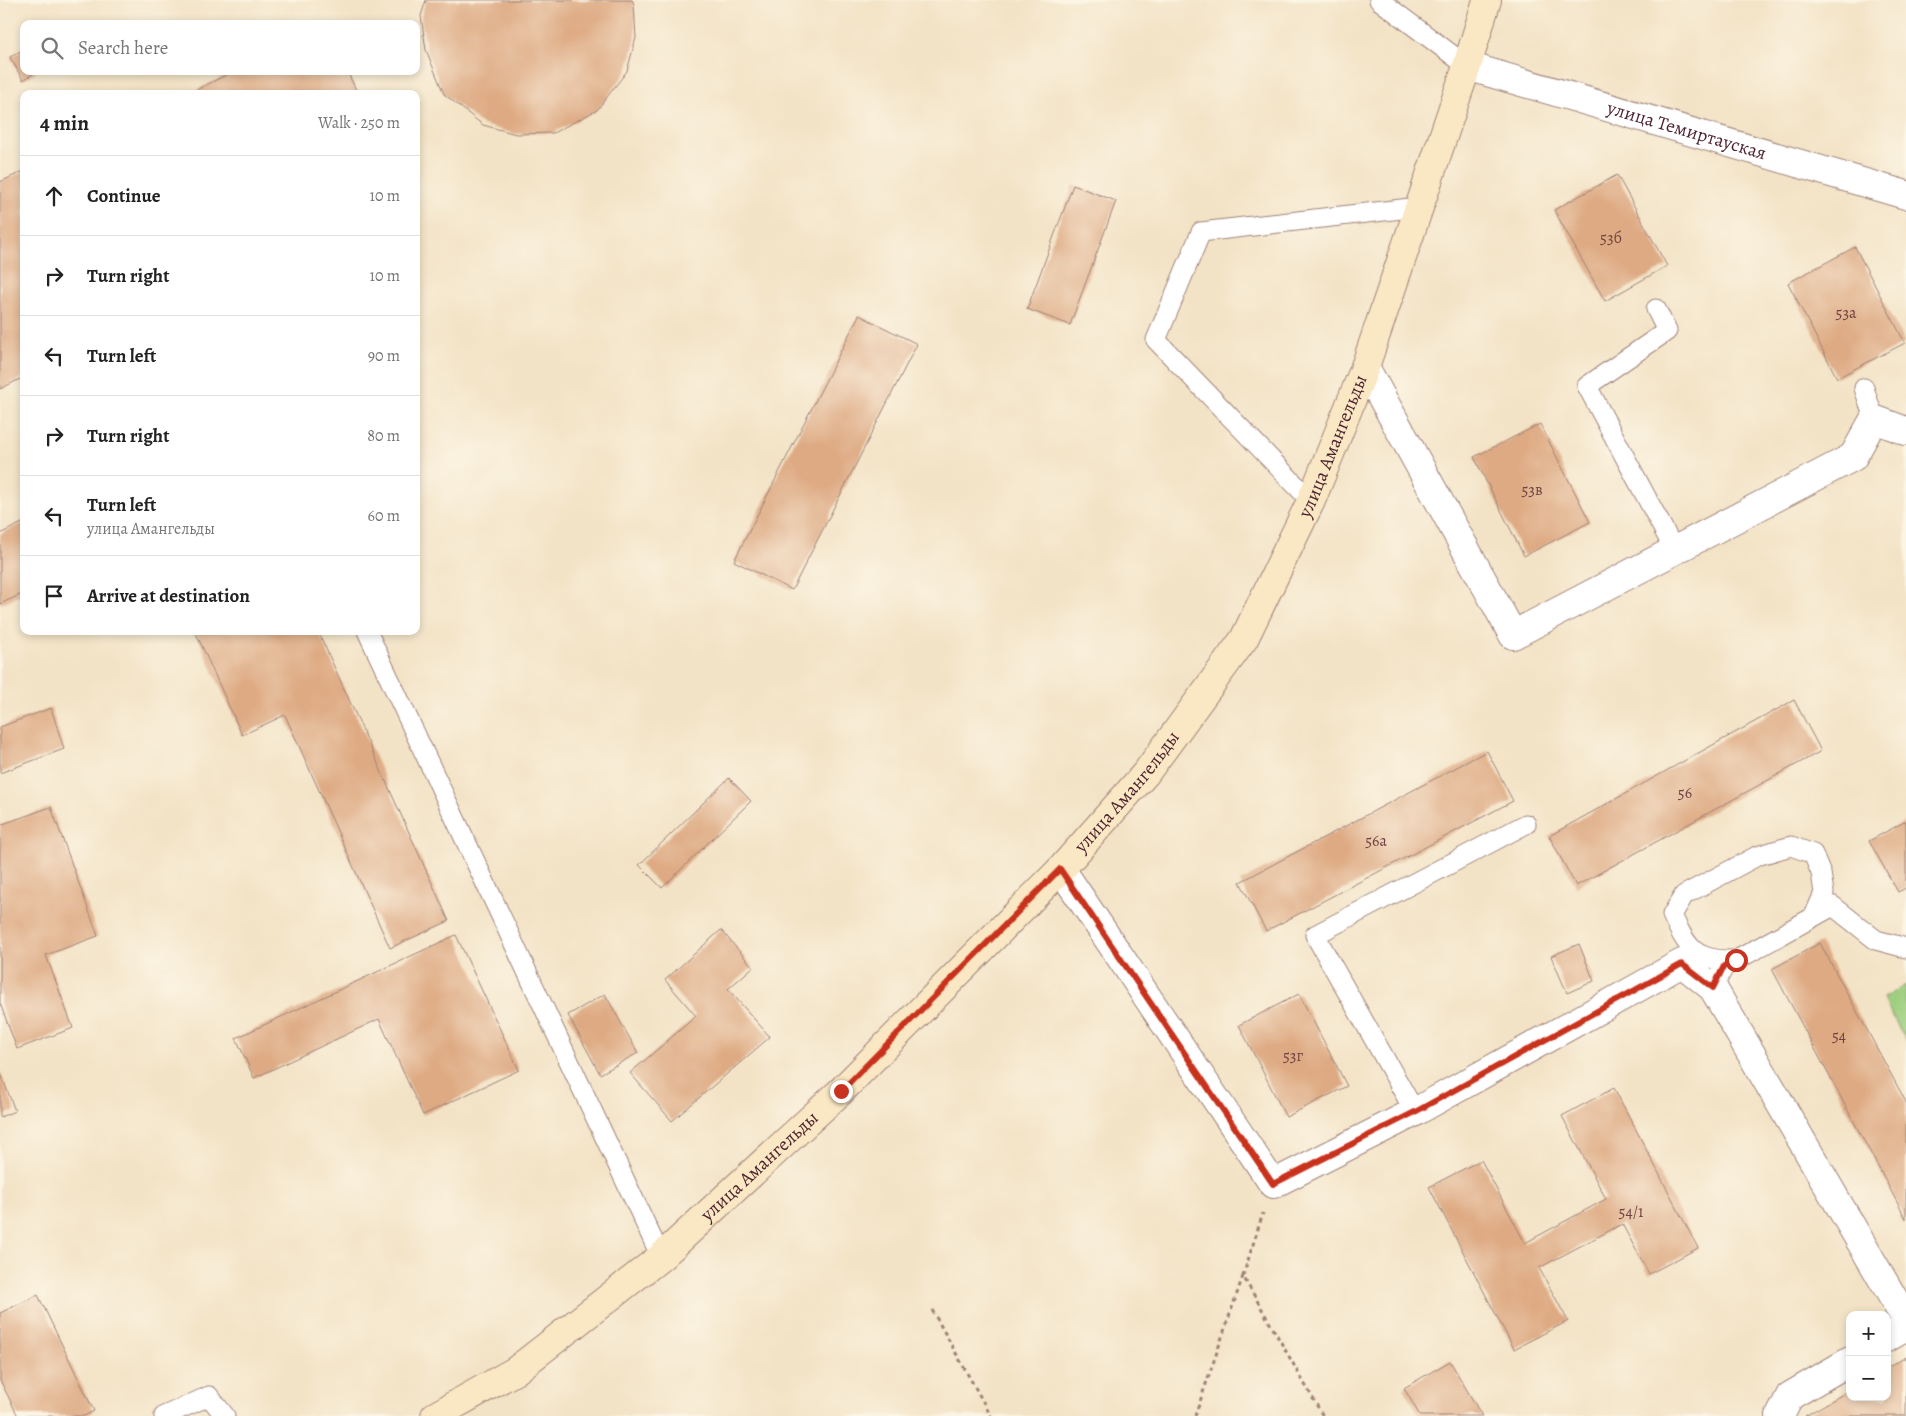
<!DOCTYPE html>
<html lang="en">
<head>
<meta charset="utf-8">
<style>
	body { margin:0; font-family:Alegreya,serif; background:#f2f2f2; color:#222 }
	.controls { position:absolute; right:15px; bottom:15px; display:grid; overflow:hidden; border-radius:10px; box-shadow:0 2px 8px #0003 }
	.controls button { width:45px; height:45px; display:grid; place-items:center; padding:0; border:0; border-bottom:1px solid #e0e0e0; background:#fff; color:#222; font:25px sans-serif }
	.stop { position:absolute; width:15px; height:15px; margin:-11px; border:4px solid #c8321e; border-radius:50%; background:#fff }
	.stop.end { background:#c8321e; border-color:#fff; box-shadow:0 1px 5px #0008 }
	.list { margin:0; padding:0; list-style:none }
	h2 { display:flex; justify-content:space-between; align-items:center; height:65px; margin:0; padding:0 20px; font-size:21px }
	h2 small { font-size:16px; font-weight:400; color:#767676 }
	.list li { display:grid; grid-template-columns:32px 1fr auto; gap:15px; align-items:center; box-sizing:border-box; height:80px; padding:0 20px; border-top:1px solid #e0e0e0 }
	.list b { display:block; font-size:19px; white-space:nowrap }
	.list p { margin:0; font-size:16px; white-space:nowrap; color:#767676 }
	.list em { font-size:16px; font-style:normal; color:#767676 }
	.icon { flex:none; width:28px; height:28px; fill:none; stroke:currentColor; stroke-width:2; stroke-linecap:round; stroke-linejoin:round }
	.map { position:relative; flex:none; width:1906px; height:1416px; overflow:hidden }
	.search { position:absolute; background:#fff; box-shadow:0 2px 8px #0003; left:20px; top:20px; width:400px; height:55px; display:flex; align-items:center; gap:12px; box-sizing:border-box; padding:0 18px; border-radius:10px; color:#767676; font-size:19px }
	.panel { position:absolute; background:#fff; box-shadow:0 2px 8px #0003; left:20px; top:90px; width:400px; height:545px; border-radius:10px }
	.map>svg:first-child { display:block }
</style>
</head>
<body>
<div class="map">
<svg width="1906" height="1416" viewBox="0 0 1906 1416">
	<rect width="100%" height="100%" fill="#fcf5e5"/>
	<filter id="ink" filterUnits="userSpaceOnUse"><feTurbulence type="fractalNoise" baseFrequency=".02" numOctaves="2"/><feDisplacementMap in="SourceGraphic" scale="10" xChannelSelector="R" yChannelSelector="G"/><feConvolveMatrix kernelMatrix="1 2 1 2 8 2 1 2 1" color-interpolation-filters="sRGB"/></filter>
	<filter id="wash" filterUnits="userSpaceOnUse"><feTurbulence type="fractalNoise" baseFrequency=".0096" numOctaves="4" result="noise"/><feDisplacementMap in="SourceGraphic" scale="20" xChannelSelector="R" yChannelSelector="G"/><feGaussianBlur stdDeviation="1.12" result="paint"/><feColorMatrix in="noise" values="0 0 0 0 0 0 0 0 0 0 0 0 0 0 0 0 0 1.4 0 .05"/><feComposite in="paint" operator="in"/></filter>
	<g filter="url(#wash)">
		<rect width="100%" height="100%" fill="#f3e3c6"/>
		<path fill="#9dcf7f" stroke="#747755" d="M1906,985V1041L1883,998Z"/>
		<g id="blocks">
			<path fill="#deaa83" d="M426,0H632L634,4L636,38L627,71L597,110L553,133L516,134L483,125L444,94L426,50L421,16Z
				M24,49V71H38L23,80L10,57Z
				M234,71H347L358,94H188Z
				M24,171V377L0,389V182Z
				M1617,175L1667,266L1605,301L1554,210Z
				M1073,185L1116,201L1070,325L1027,309Z
				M1855,247L1905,343L1837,378L1788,283Z
				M859,315L917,344L792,590L734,561Z
				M1540,424L1590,522L1524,556L1474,457Z
				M24,522V593L0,604V534Z
				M195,631H318L449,921L390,948L285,715L242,735Z
				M1794,700L1821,751L1576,886L1549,836Z
				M51,708L64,749L0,773V727Z
				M1487,751L1513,801L1266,931L1240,882Z
				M729,778L751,801L662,888L639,865Z
				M51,807L98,936L46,955L73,1028L17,1049L0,1003V825Z
				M1906,821V888L1898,892L1869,841Z
				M721,930L753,967L728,989L770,1037L672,1121L630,1073L696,1016L665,980Z
				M456,935L519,1070L423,1115L379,1019L254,1078L236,1038Z
				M1820,943L1906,1102V1219L1772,969Z
				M1579,944L1594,981L1567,993L1551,956Z
				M605,994L638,1053L600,1074L568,1015Z
				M1299,994L1347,1086L1286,1117L1239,1025Z
				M0,1071L15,1111L0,1117Z
				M1614,1088L1698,1248L1649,1274L1622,1224L1539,1268L1568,1321L1514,1349L1429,1187L1481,1160L1525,1243L1606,1199L1562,1116Z
				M38,1295L94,1411L84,1416H18L0,1380V1313Z
				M1906,1357V1416H1805L1850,1390V1397H1887V1368Z
				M1450,1361L1482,1416H1420L1404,1388Z"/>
		</g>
	</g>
	<g filter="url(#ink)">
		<use href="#blocks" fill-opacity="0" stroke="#9e8178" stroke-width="1"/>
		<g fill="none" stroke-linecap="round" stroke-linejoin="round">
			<defs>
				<path id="lane" d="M1379,0L1467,66
					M1656,309L1667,331L1587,386L1675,551
					M1864,388L1874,419
					M1311,501L1156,340L1201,232L1419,207
					M367,631L661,1257
					M1736,960C1696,961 1688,950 1672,915L1684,895L1757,856L1791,846L1813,854L1821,873L1824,893L1814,916
					M1713,988L1724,967L1833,906L1876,940L1906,948
					M1415,1112L1315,935L1526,824
					M164,1416L209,1396L225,1416"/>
				<g id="street">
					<path id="s1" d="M1467,66L1906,195"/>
					<path d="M1365,367L1513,635L1853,457L1874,419L1906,431"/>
					<path d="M1061,869L1273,1184L1415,1112L1682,963L1713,988L1906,1320"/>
					<path d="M1887,1338L1906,1327"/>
					<path d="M1780,1416L1790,1396L1850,1361"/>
				</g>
				<g id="secondary">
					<path id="s2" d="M435,1416L515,1371L661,1257L841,1091L1061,869L1146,773L1244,639L1311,501L1365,367L1467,66L1487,0"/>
				</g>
			</defs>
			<use href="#lane" stroke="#9e8178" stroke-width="21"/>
			<use href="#street" stroke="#9e8178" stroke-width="30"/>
			<use href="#secondary" stroke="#9e8178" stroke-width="30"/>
			<path stroke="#9e8178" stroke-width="3" stroke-dasharray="4 4" stroke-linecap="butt" d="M1243,1276L1263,1213
				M932,1310L991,1416
				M1195,1416L1243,1276L1323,1416"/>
			<use href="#lane" stroke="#fff" stroke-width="19"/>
			<use href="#street" stroke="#fff" stroke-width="28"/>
			<use href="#secondary" stroke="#fae7c3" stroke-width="28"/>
		</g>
	</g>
	<g fill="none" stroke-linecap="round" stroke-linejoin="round" filter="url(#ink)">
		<path stroke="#c8321e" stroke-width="6" d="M841,1091L1060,869L1273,1184L1415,1112L1682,964L1713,988L1724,966L1736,960"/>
	</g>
	<g text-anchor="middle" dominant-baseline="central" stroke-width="4.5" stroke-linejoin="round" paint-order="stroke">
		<g font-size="16" fill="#6f4241">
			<text x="1611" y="238">53б</text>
			<text x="1846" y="313">53а</text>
			<text x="1532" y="490">53в</text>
			<text x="1685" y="793">56</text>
			<text x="1376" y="841">56а</text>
			<text x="1839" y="1036">54</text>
			<text x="1293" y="1056">53г</text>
			<text x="1631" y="1212">54/1</text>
		</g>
		<g font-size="19" fill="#4a1f2b" stroke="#fcf5e5">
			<text stroke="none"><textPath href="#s1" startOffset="229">улица Темиртауская</textPath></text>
			<text stroke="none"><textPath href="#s2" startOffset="1341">улица Амангельды</textPath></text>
			<text stroke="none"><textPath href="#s2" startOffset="936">улица Амангельды</textPath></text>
			<text stroke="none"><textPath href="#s2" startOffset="411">улица Амангельды</textPath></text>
		</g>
	</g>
</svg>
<div class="controls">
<button>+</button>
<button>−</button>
</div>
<div class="stop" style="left:1736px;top:960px"></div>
<div class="stop end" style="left:841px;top:1091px"></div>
<div class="search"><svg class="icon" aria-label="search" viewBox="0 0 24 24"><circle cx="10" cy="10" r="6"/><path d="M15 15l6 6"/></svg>Search here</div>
<section class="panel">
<h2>4 min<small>Walk · 250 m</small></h2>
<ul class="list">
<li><svg class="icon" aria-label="ahead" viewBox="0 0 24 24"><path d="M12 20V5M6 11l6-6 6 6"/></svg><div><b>Continue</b></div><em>10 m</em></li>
<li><svg class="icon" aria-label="right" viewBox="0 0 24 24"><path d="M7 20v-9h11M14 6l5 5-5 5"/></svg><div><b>Turn right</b></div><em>10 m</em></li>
<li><svg class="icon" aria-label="left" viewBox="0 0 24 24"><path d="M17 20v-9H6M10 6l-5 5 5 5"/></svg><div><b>Turn left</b></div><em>90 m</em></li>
<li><svg class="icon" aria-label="right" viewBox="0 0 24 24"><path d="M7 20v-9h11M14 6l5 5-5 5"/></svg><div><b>Turn right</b></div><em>80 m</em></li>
<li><svg class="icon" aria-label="left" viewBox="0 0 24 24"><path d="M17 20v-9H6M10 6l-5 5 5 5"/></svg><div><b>Turn left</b><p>улица Амангельды</p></div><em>60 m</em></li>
<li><svg class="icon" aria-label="arrive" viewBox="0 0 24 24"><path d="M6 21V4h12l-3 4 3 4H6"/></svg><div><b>Arrive at destination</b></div></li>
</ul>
</section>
</div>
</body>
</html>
